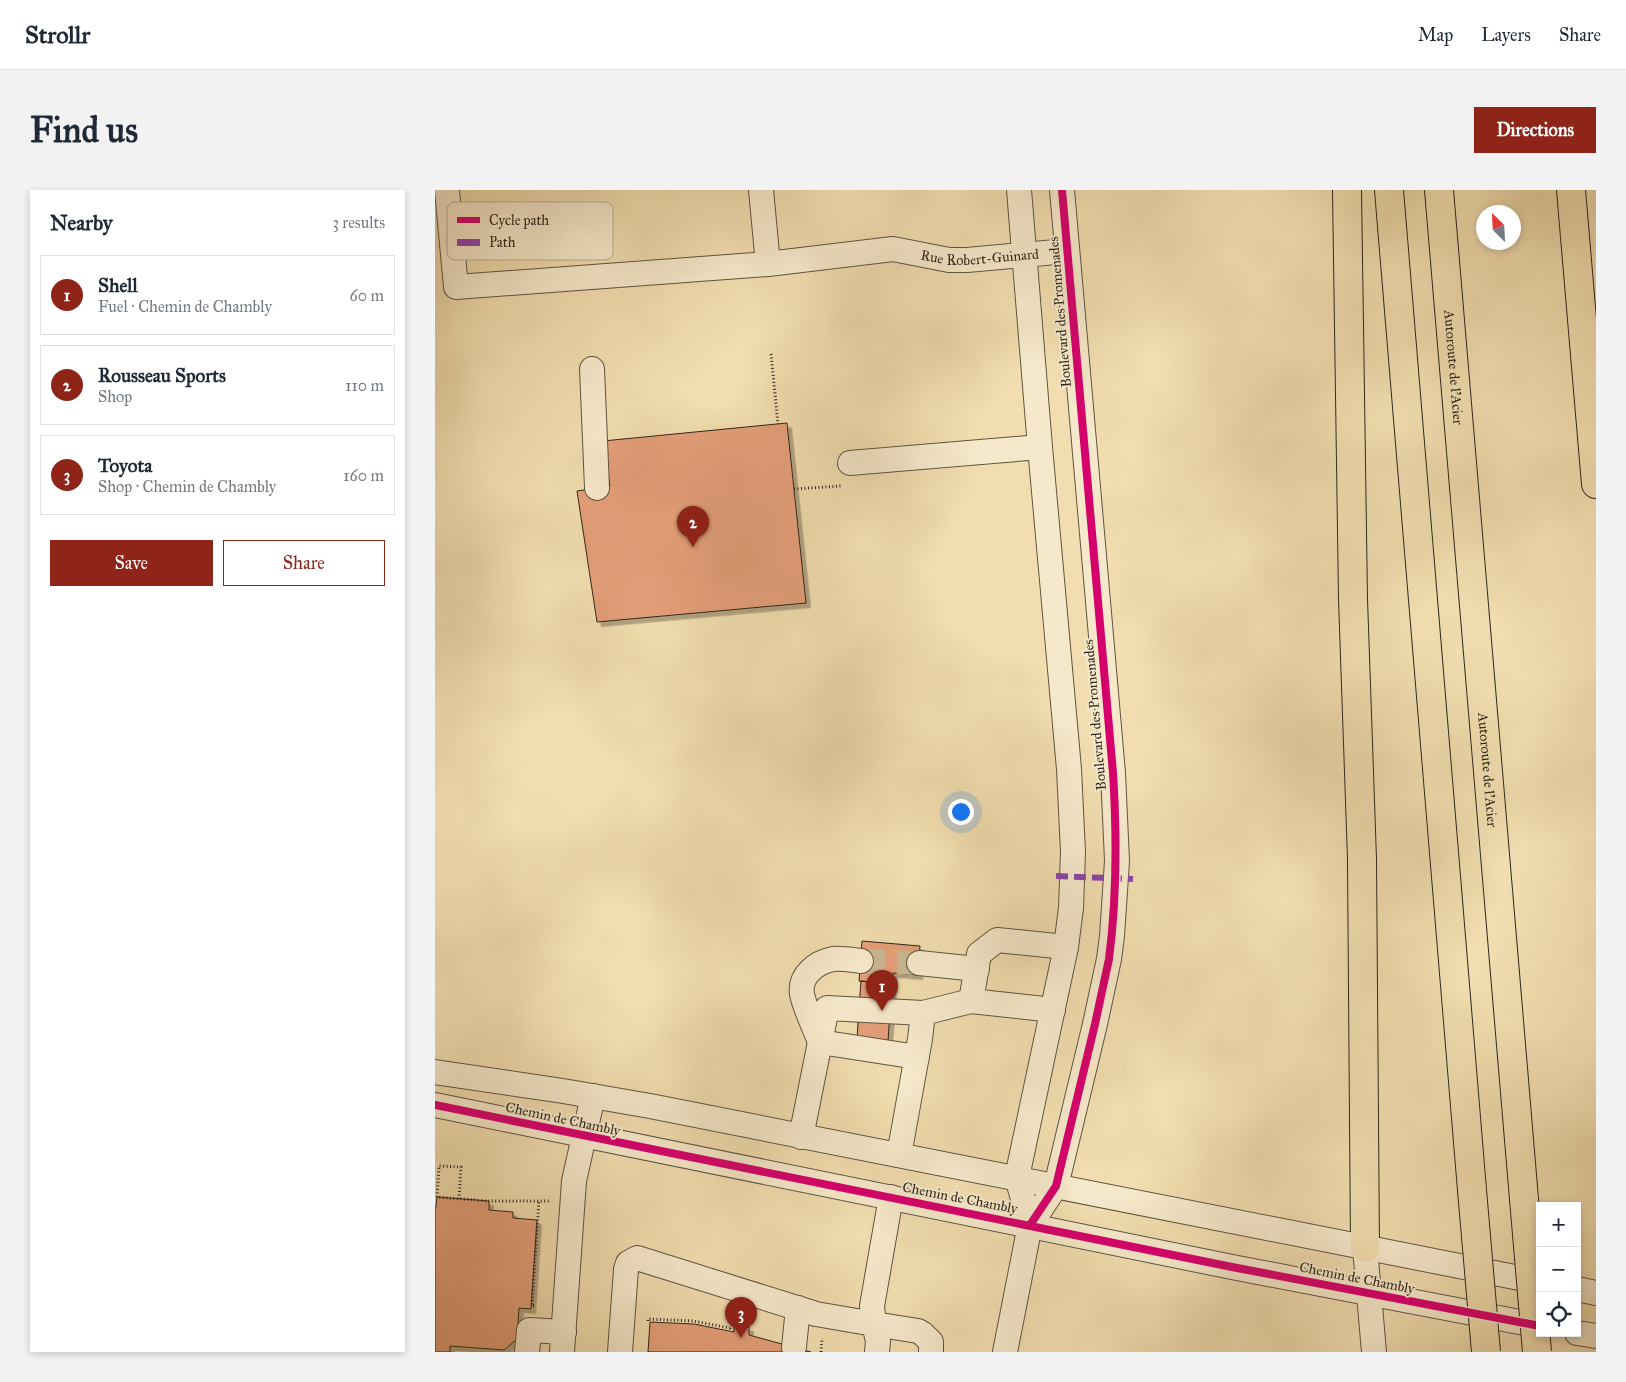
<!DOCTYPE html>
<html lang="en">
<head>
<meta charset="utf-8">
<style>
	body { margin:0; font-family:"IM FELL Great Primer",serif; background:#f2f2f3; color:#1f2937 }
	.controls { position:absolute; right:15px; bottom:15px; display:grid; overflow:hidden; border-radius:0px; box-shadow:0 2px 8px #0003 }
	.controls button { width:45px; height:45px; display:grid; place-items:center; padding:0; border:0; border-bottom:1px solid #e0e1e3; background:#fff; color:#1f2937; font:25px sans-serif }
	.compass { position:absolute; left:1041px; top:15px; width:45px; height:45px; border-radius:50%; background:#fff; box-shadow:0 2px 8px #0003; rotate:336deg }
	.you { position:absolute; left:525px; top:621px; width:18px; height:18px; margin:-12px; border:4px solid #fff; border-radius:50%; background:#1a73e8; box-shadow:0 0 0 8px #1a73e833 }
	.badge { display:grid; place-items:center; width:32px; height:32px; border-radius:50%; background:#8f2418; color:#fff; font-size:16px; font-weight:700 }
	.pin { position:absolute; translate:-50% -41px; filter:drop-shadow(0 1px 2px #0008) }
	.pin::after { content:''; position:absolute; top:26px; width:18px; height:15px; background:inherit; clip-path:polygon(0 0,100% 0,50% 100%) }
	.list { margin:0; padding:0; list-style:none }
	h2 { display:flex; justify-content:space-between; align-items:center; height:65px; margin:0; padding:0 20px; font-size:21px }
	h2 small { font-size:16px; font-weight:400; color:#747a83 }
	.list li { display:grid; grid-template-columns:32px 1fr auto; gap:15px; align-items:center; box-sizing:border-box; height:80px; margin:0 10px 10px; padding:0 10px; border:1px solid #e0e1e3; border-radius:0px }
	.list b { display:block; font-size:19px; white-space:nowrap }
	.list p { margin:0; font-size:16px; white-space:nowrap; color:#747a83 }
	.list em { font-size:16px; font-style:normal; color:#747a83 }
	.actions { display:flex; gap:10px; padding:15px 20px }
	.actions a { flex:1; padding:11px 0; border:1px solid #8f2418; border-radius:0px; text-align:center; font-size:18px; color:#8f2418 }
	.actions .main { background:#8f2418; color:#fff }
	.icon { flex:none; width:28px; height:28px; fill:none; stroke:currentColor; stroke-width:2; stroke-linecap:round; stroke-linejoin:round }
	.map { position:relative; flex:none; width:1161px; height:1162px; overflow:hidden; border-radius:0px }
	header { display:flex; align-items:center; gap:30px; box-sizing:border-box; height:70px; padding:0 25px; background:#fff; border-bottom:1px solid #e0e1e3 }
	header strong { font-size:24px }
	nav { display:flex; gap:28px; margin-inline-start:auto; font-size:18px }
	.intro { display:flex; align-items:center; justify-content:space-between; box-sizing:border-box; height:120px; padding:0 30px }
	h1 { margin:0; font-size:35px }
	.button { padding:12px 22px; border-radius:0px; background:#8f2418; color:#fff; font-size:18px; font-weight:700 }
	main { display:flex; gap:30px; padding:0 30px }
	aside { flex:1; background:#fff; border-radius:0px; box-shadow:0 2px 8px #0003 }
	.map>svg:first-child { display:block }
</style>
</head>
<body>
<header>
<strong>Strollr</strong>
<nav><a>Map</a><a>Layers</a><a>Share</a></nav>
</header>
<div class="intro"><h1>Find us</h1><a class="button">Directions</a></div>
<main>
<aside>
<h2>Nearby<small>3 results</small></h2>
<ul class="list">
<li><span class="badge">1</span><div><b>Shell</b><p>Fuel · Chemin de Chambly</p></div><em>60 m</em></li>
<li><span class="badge">2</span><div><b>Rousseau Sports</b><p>Shop</p></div><em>110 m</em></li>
<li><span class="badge">3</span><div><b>Toyota</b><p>Shop · Chemin de Chambly</p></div><em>160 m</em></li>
</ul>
<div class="actions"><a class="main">Save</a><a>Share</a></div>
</aside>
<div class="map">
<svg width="1161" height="1162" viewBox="0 0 1161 1162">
	<defs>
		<filter id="shadow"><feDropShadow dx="4.5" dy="4.5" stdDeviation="0" flood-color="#0004"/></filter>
	</defs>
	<rect width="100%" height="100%" fill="#f1ddaf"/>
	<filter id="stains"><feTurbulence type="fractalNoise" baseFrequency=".004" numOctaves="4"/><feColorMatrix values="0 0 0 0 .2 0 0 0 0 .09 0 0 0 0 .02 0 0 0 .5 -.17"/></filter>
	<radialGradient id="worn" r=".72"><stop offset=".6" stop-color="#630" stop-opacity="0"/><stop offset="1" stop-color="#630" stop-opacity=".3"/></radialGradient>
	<path fill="#e49f79" stroke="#2f261d" filter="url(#shadow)" d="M352,233L371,413L162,432L142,301L175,296L168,251Z
		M427,751L485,756L483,785L458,783L457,794L424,791Z
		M426,791L457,794L453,851L422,848Z
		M2,1007L54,1011V1020L78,1022V1028L102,1030L96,1119L84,1118L82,1149L69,1160L15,1156V1162H0V1017H1Z
		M215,1132L259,1134L299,1142V1135L314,1137V1145L376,1162H213Z"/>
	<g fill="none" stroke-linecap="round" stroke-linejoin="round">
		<path stroke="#cab892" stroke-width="24" stroke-dasharray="24 12" stroke-linecap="butt" d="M426,771L484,773"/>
		<defs>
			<g id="minor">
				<path id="s1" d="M12,0L21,97L333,74L458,59L514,70H532L632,61"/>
				<path d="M326,0L333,74"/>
				<path d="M584,0L605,257L634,579L638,662L636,718L631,757L582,987L595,1035"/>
				<path d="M157,179L162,298"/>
				<path d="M415,273L605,257"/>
				<path d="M484,773L542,779"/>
				<path d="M618,820L536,811L544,764L562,750L631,757"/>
				<path d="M385,852C380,839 369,816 367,804C364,785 382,772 398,769C407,768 417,770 426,771"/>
				<path d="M385,852L392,818L488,823"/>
				<path d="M0,882L128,901L215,916L1105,1092"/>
				<path d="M0,915L797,1077L1105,1136"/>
				<path d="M366,947L385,852L482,867"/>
				<path d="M464,965L485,849L488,823L536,811"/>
				<path d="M930,1058L939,1162"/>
				<path d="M1142,1099L1161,1103"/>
				<path d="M1142,1143L1161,1146"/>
				<path d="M359,1157L363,1118"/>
				<path d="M92,1162L94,1140L129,1142"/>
				<path d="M127,1162L139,991L158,906"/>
				<path d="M185,1162L191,1079L193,1073L202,1068L381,1124L439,1134L437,1116L456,1007"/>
				<path d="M442,1162L443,1151L439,1134L483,1141L488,1144L496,1152V1162"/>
				<path d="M570,1162L595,1035L621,996L660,834L674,769L677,746L682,671L678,583L627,0"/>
			</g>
			<g id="highway">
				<path d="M912,0L918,409L927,669L930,1058"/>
				<path d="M954,0L1037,1000"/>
				<path id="s2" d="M1004,0L1089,1009"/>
				<path d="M1136,0L1161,294"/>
			</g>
		</defs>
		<use href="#minor" stroke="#605442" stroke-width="26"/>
		<use href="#highway" stroke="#2f261d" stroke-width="30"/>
		<path stroke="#2f261d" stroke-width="3" stroke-dasharray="1 2.5" stroke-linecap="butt" d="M336,164L343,234
			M359,299L406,296
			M24,1009L26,977L4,976L2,1007L54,1011H114
			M99,1116H97L104,1010
			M213,1131V1129L258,1131L295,1138L299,1132L308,1131
			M306,1136L310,1125
			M386,1162L387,1148"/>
		<use href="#minor" stroke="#f6e9cb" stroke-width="24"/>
		<use href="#highway" stroke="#f1ddaf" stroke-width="28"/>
		<defs>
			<path id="highway-bridge" d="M1037,1000L1051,1162
				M1089,1009L1102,1162"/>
		</defs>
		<use href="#highway-bridge" stroke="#2f261d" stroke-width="30" stroke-linecap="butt"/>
		<use href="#highway-bridge" stroke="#f1ddaf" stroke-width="28"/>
		<path stroke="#8e44ad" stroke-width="6" stroke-dasharray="12 6" stroke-linecap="butt" d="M621,686L698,689"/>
		<defs>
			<path id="cycleway" d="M0,915L797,1077L1105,1136
				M595,1035L621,996L660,834L674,769C682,707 682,646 678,583L627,0"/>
		</defs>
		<use href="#cycleway" stroke="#f6e9cb" stroke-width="11"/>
		<use href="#cycleway" stroke="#d6006c" stroke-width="8"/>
	</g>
	<g text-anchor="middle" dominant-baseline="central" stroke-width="4" stroke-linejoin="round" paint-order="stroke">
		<g font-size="14" fill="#2f261d" stroke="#f6e9cb">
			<text stroke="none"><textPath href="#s1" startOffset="624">Rue Robert-Guinard</textPath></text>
			<text transform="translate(625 122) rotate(-95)">Boulevard des Promenades</text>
			<text stroke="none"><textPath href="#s2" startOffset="178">Autoroute de l'Acier</textPath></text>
			<text transform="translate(660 525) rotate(-95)">Boulevard des Promenades</text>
			<text stroke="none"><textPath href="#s2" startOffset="582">Autoroute de l'Acier</textPath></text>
			<text transform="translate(128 929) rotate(12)">Chemin de Chambly</text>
			<text transform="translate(525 1008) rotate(11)">Chemin de Chambly</text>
			<text transform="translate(922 1088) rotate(11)">Chemin de Chambly</text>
		</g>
	</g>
	<rect x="12" y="12" width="166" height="58" rx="8" fill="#f6e9cb" stroke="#baae97" stroke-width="1"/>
	<rect x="22" y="27" width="23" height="6" fill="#d6006c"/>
	<rect x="22" y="49" width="23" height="7" fill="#8e44ad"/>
	<g font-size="14" fill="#2f261d">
		<text x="54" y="35">Cycle path</text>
		<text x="54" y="57">Path</text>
	</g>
	<rect width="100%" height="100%" filter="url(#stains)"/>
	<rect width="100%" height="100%" fill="url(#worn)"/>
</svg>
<div class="controls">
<button>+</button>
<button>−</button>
<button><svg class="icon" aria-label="locate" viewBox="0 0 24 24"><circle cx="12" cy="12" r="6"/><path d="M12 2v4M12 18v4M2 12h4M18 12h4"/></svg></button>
</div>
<svg class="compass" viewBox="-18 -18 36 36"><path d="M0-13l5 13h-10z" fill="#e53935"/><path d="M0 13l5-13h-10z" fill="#747a83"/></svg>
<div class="you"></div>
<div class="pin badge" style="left:447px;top:821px">1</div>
<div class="pin badge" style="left:258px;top:357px">2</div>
<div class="pin badge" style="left:306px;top:1148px">3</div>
</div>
</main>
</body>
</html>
